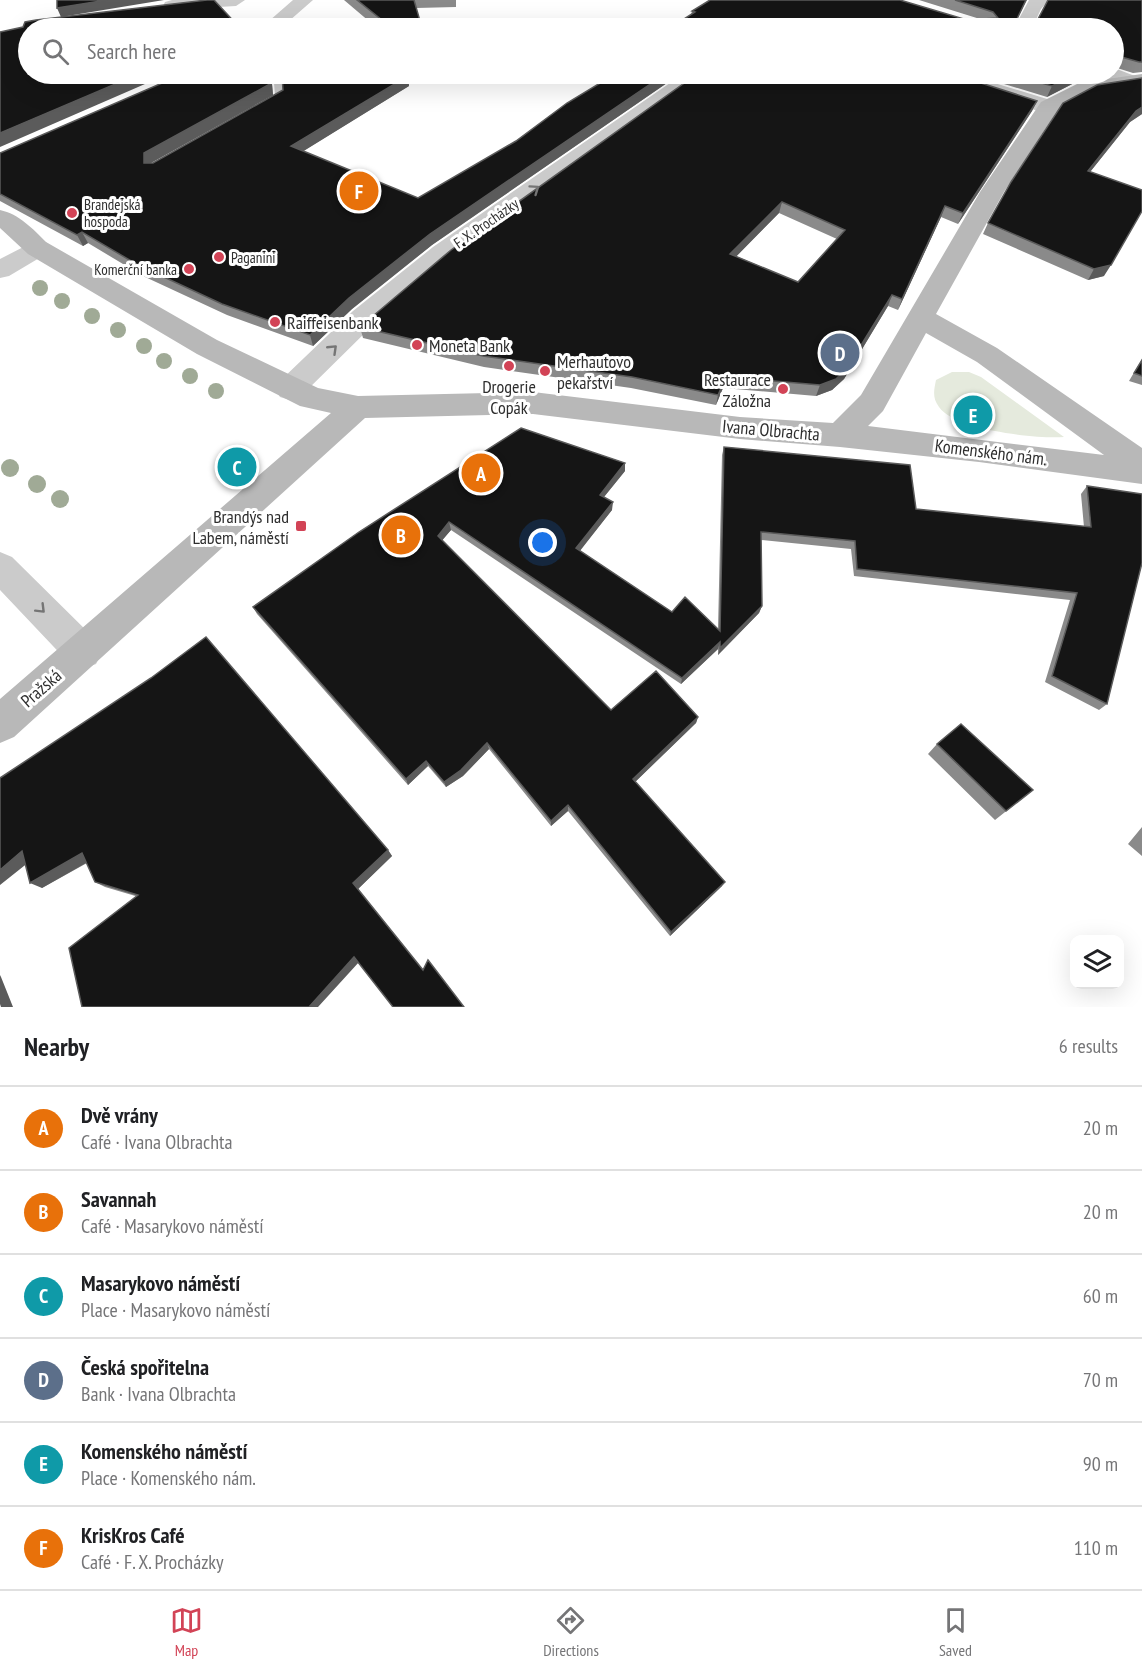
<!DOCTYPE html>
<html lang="en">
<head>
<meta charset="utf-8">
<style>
	body { margin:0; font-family:"PT Sans Narrow",sans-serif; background:#f2f2f2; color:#202124 }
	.controls { position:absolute; right:18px; bottom:18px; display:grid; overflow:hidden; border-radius:12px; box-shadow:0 6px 24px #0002 }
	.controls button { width:54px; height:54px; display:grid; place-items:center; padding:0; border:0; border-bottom:2px solid #e0e0e0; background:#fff; color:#202124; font:30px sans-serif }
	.you { position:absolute; left:543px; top:543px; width:21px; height:21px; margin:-15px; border:4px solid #fff; border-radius:50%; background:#1a73e8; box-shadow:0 0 0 9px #1a73e833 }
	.badge { display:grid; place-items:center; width:39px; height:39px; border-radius:50%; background:#d24356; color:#fff; font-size:20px; font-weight:700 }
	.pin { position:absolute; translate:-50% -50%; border:3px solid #fff; box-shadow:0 2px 6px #0006 }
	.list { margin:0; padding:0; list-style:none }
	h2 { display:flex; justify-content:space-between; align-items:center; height:78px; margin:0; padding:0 24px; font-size:26px }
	h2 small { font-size:20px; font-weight:400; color:#757577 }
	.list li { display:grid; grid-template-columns:39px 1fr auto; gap:18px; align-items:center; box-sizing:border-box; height:84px; padding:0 24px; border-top:2px solid #e0e0e0 }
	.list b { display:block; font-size:22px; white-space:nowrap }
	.list p { margin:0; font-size:20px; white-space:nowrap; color:#757577 }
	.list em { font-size:20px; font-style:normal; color:#757577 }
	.icon { flex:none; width:33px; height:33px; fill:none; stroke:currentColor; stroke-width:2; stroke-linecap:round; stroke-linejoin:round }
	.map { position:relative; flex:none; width:1142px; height:1007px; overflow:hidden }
	.search { position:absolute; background:#fff; box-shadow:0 6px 24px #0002; left:18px; right:18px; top:18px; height:66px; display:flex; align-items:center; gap:15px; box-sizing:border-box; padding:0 21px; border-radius:33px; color:#757577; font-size:22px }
	.sheet { height:582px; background:#fff }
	nav { display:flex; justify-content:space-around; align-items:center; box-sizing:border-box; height:84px; border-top:2px solid #e0e0e0; background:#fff; font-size:16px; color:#757577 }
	nav a { display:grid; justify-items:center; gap:3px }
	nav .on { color:#d24356 }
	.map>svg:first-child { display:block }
</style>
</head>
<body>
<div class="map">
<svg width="1142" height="1007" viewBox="0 0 1142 1007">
	<rect width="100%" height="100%" fill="#fff"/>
	<path fill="#e5eadd" d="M952,372H969L981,377L1064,437C1036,439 955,430 939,407C932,398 934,390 936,380Z"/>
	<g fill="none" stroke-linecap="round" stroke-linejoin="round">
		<path fill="#cbcbcb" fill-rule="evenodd" d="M257,74H272L284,79L285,99L270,108H262V104L275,96L274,83Z"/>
		<path fill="#cbcbcb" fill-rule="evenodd" d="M172,0H245L236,6L165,10L163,6L165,2Z
			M293,0H313L281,28H261Z
			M1029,0H1049L1041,9L1032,28H1014Z
			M1114,68L1135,76L1138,80L1135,84L1128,86L1106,78L1103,74H1114Z
			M683,74H706L451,259L373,325L300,397L290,400L280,397L275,389L280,381L353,311L433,247Z
			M935,74H965L1057,102L1060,107L1057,112H1041L938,78Z
			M37,240L46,242L50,248L46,254L9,276L0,278V259Z
			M0,552L12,557L96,640L102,652L96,664L83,669L70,664L0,590Z"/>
		<path fill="#b8b8b8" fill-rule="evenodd" d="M1142,74V86L1091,93L1057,111L1004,192L936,314L997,348L1142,448V484L979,462L840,447L740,439L533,414L365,418L14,737L0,743V699L331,413L300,406L197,354L28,254L0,228V210C19,214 33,229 46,242L217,340L318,388L358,396L533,392L740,417L833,423L861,395L980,192L1041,102L1079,83ZM926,333L977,362L1104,455L868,426L883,411Z"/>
	</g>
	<g fill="#a0aa96">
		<circle cx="40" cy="288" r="8"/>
		<circle cx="62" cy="301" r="8"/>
		<circle cx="92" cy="316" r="8"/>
		<circle cx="118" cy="330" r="8"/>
		<circle cx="144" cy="346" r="8"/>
		<circle cx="164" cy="361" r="8"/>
		<circle cx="190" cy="376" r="8"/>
		<circle cx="216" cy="391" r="8"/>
		<circle cx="10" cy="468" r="9"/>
		<circle cx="37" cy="484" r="9"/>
		<circle cx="60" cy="499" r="9"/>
	</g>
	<path fill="#8a8a8a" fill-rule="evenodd" d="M344,0H456V7L416,8L422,28H377Z
		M919,0H1027L1017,19H1038L1142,0V72L1133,73L1114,67L1113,68V28L691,15L692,11L967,20L980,19Z
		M269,74L272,84L273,95L151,163H153L283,90V76L276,74H402L408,76L409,86L303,151L418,198L516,141L615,74H680L432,245L352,309L313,346L227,315L143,276L88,243L83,246L0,201V153Z
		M971,74H1105L1103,77L1078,81L1047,97Z
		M1142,78V114L1130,122L1090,172L1104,276L1088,280L983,234L988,223Z
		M1037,101L1032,111L958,224L941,217L898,310L888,306L844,379L832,390L816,396L723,388L716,405L631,388L484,367L363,338L360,327ZM779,213L837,239L798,282L736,256Z
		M1142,359V385L1129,381Z
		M724,447L916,509L1084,527L1081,494L1087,486L1107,704L1099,710L1045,682L1070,600L854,576L851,549L761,540L762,606L759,613L718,655V649L681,684L451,530L442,540L611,710L698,717L696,723L635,782L722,886L670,936L568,811L551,826L489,749L463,776L446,787L428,766L408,785L257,614L253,607L359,532L625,471L604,497L612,510L579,551L672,612L718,629L722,455Z
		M937,744L1033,790L995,820L928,754Z
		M0,778L388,850L392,856L358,889L423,970L464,1007L388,1000L358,962L105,887L95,882L87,863L42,888L26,864Z
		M1142,827V856L1128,844Z"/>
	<path fill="#5b5b5b" d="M107,0H164L61,17L57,8Z
		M139,74H168L0,147V133Z
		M269,74L272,84L273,95L149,164L144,163V153Z
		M665,74H680L432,245L352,309L313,346L310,335L349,298L430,234Z
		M1077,74H1105L1103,77L1078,81L1047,97L1052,86Z
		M408,76L409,86L294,157L291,146Z
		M1037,101L1032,111L958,224L963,213Z
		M1142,107V114L1130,122L1082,182L1088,171L1136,111Z
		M782,202L779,213L728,265L730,254Z
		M945,206L941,217L898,310L902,299Z
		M82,232L88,243L83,246L77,235Z
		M1111,265L1104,276L1088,280L1094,269Z
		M892,295L888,306L844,379L832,390L816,396L820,385Z
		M726,377L723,388L716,405L718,395Z
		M625,463V471L599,503L600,495Z
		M613,502L612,510L576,556V548Z
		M449,522L451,530L440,543L438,536Z
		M762,606L759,613L718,655L720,648Z
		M720,642L718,649L681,684L682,678Z
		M698,717L696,723L632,785L633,779Z
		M487,743L489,749L463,776L446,787L444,782Z
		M426,761L428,766L408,785L406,779Z
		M568,805V811L551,826V821Z
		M388,850L392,856L358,889L353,883Z
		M22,851L34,858L0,885V870Z
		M82,853L93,859L42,888L30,883Z
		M725,882L722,886L670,936L671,932Z
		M354,957L359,962L318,1007H309Z
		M0,975L1,977L13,1007H1L0,1004Z"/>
	<path fill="#151515" stroke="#5b5b5b" stroke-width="1.5" fill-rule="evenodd" d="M57,0H107L57,8Z
		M207,0H214L240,28H28V74H139L0,133V32L23,27L25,22L36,20Z
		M357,0H414L422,28H392Z
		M710,0H900L967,20L998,18L993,12L955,0H1026L1017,19H1038L1048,0H1142V62H1139L1118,56L1117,61H1113V28H670L695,12L692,11Z
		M183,74H268L270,84L144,153V163H153L283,90L282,74H402L408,76L291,146L418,198L516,141L567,103L615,74H665L430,234L349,298L310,335L222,304L138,265L82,232L77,235L0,194V153Z
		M697,74H953L1037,101L963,213L945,206L902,299L892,295L847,368L836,379L820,385L726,377L718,395L632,377L483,356L360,327L451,250ZM782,202L845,230L798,282L730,254Z
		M1010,74H1077L1052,86Z
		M1142,78V107L1136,111L1088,171L1142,190V211L1111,265L1094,269L988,223L1011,182L1063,103L1097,85Z
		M1142,360V376L1134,373Z
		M521,428L625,463L600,495L613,502L576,548L672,612L685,597L720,631L724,447L910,465L916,509L1091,527L1087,486L1142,494V563L1107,704L1052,676L1077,593L857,569L855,541L761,532L762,606L720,648V642L682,678L449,522L438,536L611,710L656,671L698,717L633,779L725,882L671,932L568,805L551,821L487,743L461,770L444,782L426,761L406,779L253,607L359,532Z
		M206,637L388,850L353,883L423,970L428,960L464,1007H393L354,957L309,1007H82L69,948L138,895L95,882L82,853L30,883L22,851L0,870V778L151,678Z
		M961,724L1033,790L1006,811L937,744Z"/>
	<defs><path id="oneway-chevron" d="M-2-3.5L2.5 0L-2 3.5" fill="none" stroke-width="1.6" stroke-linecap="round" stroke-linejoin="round" transform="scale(1.5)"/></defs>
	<g stroke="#757575">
		<use href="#oneway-chevron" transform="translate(535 189) rotate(-35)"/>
		<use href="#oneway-chevron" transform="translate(333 349) rotate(-44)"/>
		<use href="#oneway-chevron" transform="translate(41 609) rotate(45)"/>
	</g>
	<g fill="#d24356" stroke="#fff" stroke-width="2">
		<circle cx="72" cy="213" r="6"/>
		<circle cx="219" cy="257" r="6"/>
		<circle cx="189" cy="269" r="6"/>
		<circle cx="275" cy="322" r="6"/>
		<circle cx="417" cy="345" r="6"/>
		<circle cx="509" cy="366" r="6"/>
		<circle cx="545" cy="371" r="6"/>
		<circle cx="783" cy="389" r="6"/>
		<rect x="295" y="520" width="12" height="12" rx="3"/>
	</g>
	<g text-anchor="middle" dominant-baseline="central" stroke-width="6" stroke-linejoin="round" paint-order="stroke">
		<g font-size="15" fill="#2e2e2e" stroke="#fff" text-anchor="start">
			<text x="84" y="204">Brandejská<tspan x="84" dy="17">hospoda</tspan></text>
			<text x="231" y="257">Paganini</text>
			<text x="177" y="269" text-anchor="end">Komerční banka</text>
		</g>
		<g font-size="15" fill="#2e2e2e" stroke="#fff">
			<text transform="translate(486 223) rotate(-35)">F. X. Procházky</text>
		</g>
		<g font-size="18" fill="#2e2e2e" stroke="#fff" text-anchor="start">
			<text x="287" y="322">Raiffeisenbank</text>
			<text x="429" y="345">Moneta Bank</text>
			<text x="557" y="361">Merhautovo<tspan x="557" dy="21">pekařství</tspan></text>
			<text x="771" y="379" text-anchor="end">Restaurace<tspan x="771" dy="21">Záložna</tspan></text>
			<text x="509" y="386" text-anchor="middle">Drogerie<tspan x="509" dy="21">Copák</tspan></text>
			<text x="289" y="516" text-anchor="end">Brandýs nad<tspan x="289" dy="21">Labem, náměstí</tspan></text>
		</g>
		<g font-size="18" fill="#2e2e2e" stroke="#fff">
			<text transform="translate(771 430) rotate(5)">Ivana Olbrachta</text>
			<text transform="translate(991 452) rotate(7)">Komenského nám.</text>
			<text transform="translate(41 688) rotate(-41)">Pražská</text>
		</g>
	</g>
</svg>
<div class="controls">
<button><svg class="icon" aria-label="layers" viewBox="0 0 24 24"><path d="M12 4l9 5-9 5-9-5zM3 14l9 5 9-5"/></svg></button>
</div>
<div class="you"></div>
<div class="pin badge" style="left:481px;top:473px;background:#e8710a">A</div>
<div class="pin badge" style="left:401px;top:535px;background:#e8710a">B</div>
<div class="pin badge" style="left:237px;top:467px;background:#0f9aa8">C</div>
<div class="pin badge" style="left:840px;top:353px;background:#5c6f8a">D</div>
<div class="pin badge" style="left:973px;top:415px;background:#0f9aa8">E</div>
<div class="pin badge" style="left:359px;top:191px;background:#e8710a">F</div>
<div class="search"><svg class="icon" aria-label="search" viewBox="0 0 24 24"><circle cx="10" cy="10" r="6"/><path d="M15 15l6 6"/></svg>Search here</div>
</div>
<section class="sheet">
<h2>Nearby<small>6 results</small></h2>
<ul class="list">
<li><span class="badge" style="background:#e8710a">A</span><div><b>Dvě vrány</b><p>Café · Ivana Olbrachta</p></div><em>20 m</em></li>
<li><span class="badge" style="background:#e8710a">B</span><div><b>Savannah</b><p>Café · Masarykovo náměstí</p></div><em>20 m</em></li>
<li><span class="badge" style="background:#0f9aa8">C</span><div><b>Masarykovo náměstí</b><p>Place · Masarykovo náměstí</p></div><em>60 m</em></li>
<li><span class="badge" style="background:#5c6f8a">D</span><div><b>Česká spořitelna</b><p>Bank · Ivana Olbrachta</p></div><em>70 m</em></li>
<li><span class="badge" style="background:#0f9aa8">E</span><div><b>Komenského náměstí</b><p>Place · Komenského nám.</p></div><em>90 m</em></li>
<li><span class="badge" style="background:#e8710a">F</span><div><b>KrisKros Café</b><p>Café · F. X. Procházky</p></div><em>110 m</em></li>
</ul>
</section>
<nav>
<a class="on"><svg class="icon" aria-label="map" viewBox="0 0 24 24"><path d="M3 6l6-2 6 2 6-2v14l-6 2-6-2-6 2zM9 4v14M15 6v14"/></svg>Map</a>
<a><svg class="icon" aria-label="directions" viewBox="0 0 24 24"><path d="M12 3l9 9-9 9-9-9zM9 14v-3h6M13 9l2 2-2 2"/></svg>Directions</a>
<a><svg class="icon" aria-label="saved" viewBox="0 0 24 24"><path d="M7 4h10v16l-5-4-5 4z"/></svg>Saved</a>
</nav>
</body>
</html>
